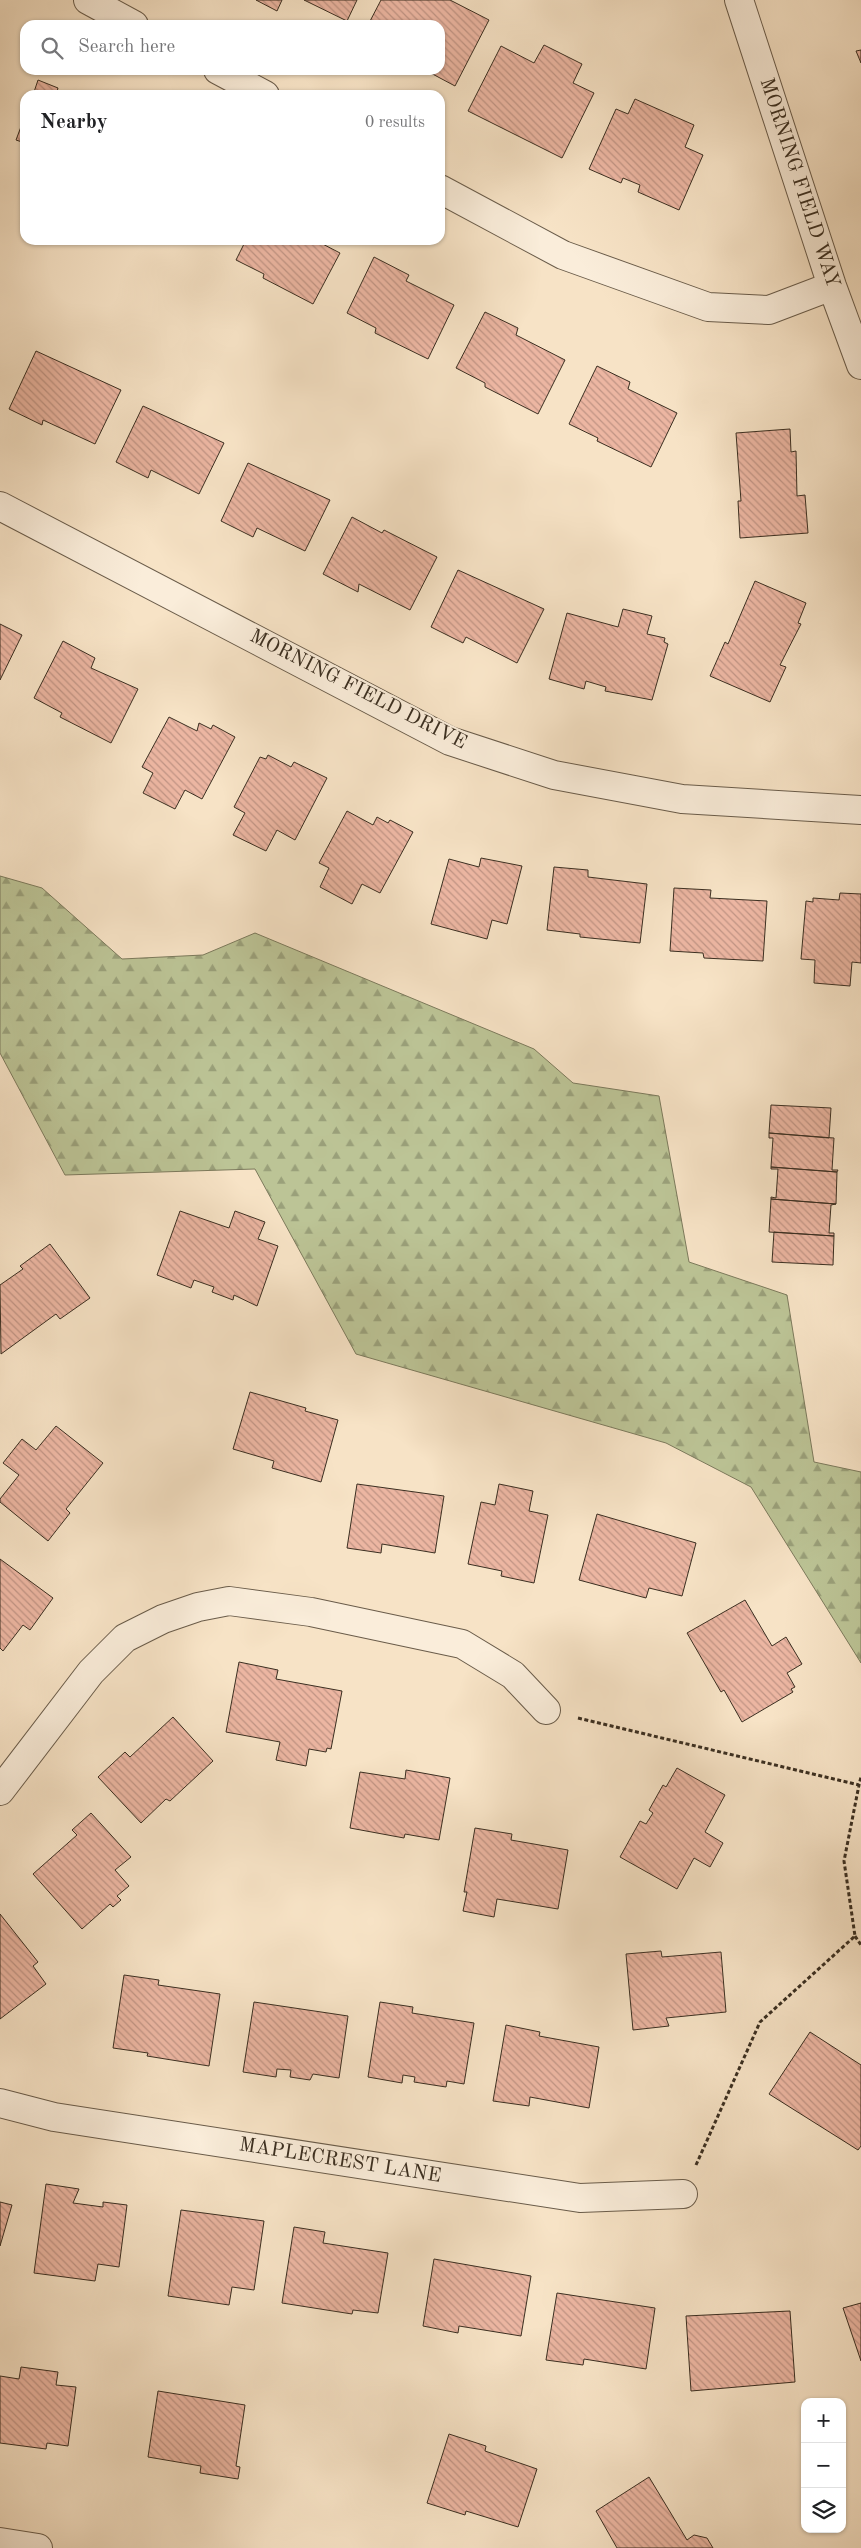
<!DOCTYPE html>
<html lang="en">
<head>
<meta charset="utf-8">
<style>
	body { margin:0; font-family:"Old Standard TT",serif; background:#f6f6f6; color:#202124 }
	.controls { position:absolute; right:15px; bottom:15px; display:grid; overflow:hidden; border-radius:10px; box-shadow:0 1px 4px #0004 }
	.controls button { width:45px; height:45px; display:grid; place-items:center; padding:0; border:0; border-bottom:1px solid #e0e0e0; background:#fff; color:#202124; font:25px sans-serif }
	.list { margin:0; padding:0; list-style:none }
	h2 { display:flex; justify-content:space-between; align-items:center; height:65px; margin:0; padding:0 20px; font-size:21px }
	h2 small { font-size:16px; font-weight:400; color:#757577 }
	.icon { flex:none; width:28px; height:28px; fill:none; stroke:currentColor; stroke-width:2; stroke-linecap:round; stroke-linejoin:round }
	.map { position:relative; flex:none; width:861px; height:2548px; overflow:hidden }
	.search { position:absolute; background:#fff; box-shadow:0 1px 4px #0004; left:20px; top:20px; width:425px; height:55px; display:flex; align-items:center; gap:12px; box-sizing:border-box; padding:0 18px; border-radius:15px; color:#757577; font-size:19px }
	.panel { position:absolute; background:#fff; box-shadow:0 1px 4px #0004; left:20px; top:90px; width:425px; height:155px; border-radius:15px }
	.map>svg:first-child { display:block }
</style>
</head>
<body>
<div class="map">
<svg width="861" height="2548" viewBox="0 0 861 2548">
	<defs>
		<pattern id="forest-firs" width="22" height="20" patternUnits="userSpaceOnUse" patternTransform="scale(1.25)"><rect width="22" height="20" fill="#bcc496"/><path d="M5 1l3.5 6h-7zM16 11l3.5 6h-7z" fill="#9aa07a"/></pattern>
		<pattern id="building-back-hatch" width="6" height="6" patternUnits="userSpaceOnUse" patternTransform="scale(1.25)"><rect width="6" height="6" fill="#ecb6a2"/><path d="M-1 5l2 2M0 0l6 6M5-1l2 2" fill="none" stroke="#c09484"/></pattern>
	</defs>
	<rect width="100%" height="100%" fill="#f7e3c6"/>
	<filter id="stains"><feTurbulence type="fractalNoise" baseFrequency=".004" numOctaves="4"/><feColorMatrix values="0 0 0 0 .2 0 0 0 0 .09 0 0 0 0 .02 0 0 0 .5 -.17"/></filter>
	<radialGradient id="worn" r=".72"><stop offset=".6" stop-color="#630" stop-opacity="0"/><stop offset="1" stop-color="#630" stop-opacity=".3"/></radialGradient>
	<path fill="url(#forest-firs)" stroke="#7c7a5c" d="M0,876L42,888L122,959L203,955L255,933L534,1049L573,1083L659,1096L689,1262L787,1295L814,1462L861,1472V1663L751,1487L666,1443L356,1354L255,1169L65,1175L0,1053Z"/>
	<path fill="url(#building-back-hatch)" stroke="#3b2f21" d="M256,0H282L277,11Z
		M304,0H357L347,21Z
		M381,0H450L489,20L455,86L425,70H440V25H368Z
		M544,45L582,64L573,83L594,93L562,158L468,111L501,46L534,63Z
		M861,50V63L856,51Z
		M38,80L58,88L56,95H33Z
		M635,99L694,125L685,147L703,155L679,210L638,192L640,185L623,178L621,183L589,169L616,109L628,114Z
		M25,116V143L16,140Z
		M246,240H315L340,253L313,304L263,278L264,274L236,260Z
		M374,257L409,275L406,281L454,305L428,359L375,333L376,328L347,313Z
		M485,312L518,328L516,335L565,360L538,414L485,387V383L456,368Z
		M36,351L121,390L95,444L43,420L42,425L9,409Z
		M597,366L630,382L628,389L677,413L651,467L597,441L598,438L569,424Z
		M143,406L224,443L199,494L151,470L148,478L116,462Z
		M790,429L791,452L796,451L797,496L805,495L808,533L740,538L738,501H741L736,433Z
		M248,463L330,500L305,551L257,528L253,537L221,521Z
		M352,517L382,533L384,530L437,557L410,610L359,584L358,592L323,574Z
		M458,570L544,609L517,663L466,637L463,643L431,627Z
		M755,581L806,603L798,623L801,624L780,665L786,667L770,702L710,676L725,642L728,644Z
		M623,609L652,616L647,634L665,638L664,642L668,644L652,700L605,691L606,687L586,681L584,689L549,679L567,613L618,627Z
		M0,624L22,635L0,680Z
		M63,641L95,658L91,668L138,689L111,743L60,717L62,713L34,698Z
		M169,717L197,731L199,723L211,729L213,725L235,737L202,799L185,790L175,809L143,793L153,773L142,767Z
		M268,755L291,767L294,762L327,778L295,840L277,830L266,851L233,835L245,813L234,807L260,757L266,759Z
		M347,811L373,825L377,817L388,823L390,820L413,832L380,893L362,884L352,904L320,887L329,868L319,863Z
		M481,858L522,866L507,924L492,920L487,939L431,924L449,859L479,867Z
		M554,867L588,870V877L647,884L640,943L580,937V934L547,930Z
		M674,888L711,890L710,898L767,901L763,961L704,958L703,953L670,951Z
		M840,893L861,894V963L852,962L850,986L814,983L815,960L801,959L806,901L813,902V898L839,900Z
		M771,1105L831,1108L829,1138L769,1133Z
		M769,1133L834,1138L832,1170H838L837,1172L771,1167L773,1138H769Z
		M771,1167L837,1172L836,1204L771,1199V1197L776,1198L778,1169H771Z
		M771,1199L836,1204L831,1205L829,1233H834V1236L769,1232Z
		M180,1211L229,1228L235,1211L265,1222L258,1239L278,1246L257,1306L234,1295L233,1300L212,1292L214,1287L194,1280L191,1288L157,1275Z
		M774,1232L834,1236L833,1265L772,1262Z
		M50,1244L90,1298L60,1319L56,1314L1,1354L0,1285L23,1269L20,1266Z
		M250,1392L306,1408L305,1411L338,1420L321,1482L272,1468L274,1461L233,1449Z
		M56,1426L103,1463L66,1509L70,1513L48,1541L0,1502V1499L19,1475L3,1463L22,1439L36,1450Z
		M357,1484L444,1496L435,1553L382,1544L381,1553L347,1548Z
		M499,1484L533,1491L529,1511L548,1515L534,1583L501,1576L502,1571L468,1564L481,1502L495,1505Z
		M597,1514L696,1543L682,1596L649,1588L646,1598L579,1580Z
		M0,1559L53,1598L30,1630L23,1625L3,1651L0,1648Z
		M745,1600L772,1646L786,1637L802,1664L787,1673L795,1687L791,1689L793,1692L742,1722L724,1690L721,1692L687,1633Z
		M239,1662L278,1670L276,1679L342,1691L331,1749L327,1748L326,1752L309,1749L306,1766L276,1760L280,1742L226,1732Z
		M173,1717L213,1761L170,1801L166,1799L141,1823L98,1777L125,1752L130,1757Z
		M677,1768L725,1795L705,1832L723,1843L710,1867L694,1858L677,1889L620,1857L640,1821L646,1824L653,1813L649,1810L663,1785L666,1787Z
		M406,1770L450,1778L439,1840L405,1834L404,1838L350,1828L360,1772L405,1779Z
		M91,1813L131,1857L115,1870L129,1886L117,1896L121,1900L113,1907L110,1904L82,1929L33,1874L77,1835L72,1830Z
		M475,1828L512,1834L511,1840L568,1850L558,1909L497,1899L494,1917L463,1911L467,1892H464Z
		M0,1914L38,1962L33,1966L46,1984L0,2019Z
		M661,1951L662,1957L721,1952L726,2012L666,2018L669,2026L633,2030L626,1954Z
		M124,1975L159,1980L158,1985L220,1994L209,2066L147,2056L148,2053L113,2048Z
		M254,2002L348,2016L339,2078L313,2074L310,2080L290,2077L291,2070L277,2069L276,2077L243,2072Z
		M380,2002L413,2007L412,2013L474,2023L464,2084L447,2081L446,2087L414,2082L415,2077L403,2075L402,2083L368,2077Z
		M506,2025L540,2032L539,2036L599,2047L589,2108L530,2097L529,2106L493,2101Z
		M810,2032L861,2065V2146L858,2150L769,2094Z
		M46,2184L79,2189L73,2203L103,2207V2202L127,2205L119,2267L98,2264L95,2281L34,2273Z
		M0,2202L12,2205L0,2246Z
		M181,2210L264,2221L254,2290L232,2287L229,2305L168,2296Z
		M294,2227L325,2232L323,2243L388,2253L378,2313L353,2310L352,2314L282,2303Z
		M434,2259L531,2276L521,2336L459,2326L458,2333L423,2326Z
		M557,2293L655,2308L646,2369L584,2359L583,2365L546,2360Z
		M861,2303V2361L843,2308Z
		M790,2311L795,2382L691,2391L686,2316Z
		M21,2367L58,2372L56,2385L76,2387L68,2446L47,2443L46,2449L0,2443V2376L19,2379Z
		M158,2391L245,2405L236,2466L240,2467L238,2479L200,2473L201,2466L148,2457Z
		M449,2434L486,2446L485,2451L537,2469L518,2527L466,2511L465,2515L427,2503Z
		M649,2477L687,2540L694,2535L707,2538L713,2548H617L596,2511Z"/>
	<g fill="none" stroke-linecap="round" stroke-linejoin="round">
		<defs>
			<path id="minor" d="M88,0L134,25
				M739,0L832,286L861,365
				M218,70L265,95
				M440,189L563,255L708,307L769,310L832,286
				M0,506L450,741L554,775L682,799L861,810
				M0,1791L91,1672L125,1638L163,1619L198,1607L229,1601L311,1612L462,1644L513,1675L546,1710
				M0,2103L54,2117L580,2198L683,2194
				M0,2542L38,2548"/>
		</defs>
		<use href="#minor" stroke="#6a5c4a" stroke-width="30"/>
		<path stroke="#3b2f21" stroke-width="3" stroke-dasharray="4 2.5" stroke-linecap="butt" d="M578,1718L859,1785L861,1777
			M855,1936L861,1945
			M696,2165L760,2022L855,1936L844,1861L859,1785"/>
		<use href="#minor" stroke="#faedda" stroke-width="28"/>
	</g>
	<g text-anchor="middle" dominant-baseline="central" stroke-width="4" stroke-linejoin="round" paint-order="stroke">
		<g font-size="20" fill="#3b2f21" stroke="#faedda">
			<text transform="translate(799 183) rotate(72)">MORNING FIELD WAY</text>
			<text transform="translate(358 690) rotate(27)">MORNING FIELD DRIVE</text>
			<text transform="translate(340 2161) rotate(9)">MAPLECREST LANE</text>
		</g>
	</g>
	<rect width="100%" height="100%" filter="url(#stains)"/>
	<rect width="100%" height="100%" fill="url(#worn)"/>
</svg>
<div class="controls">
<button>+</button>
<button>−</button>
<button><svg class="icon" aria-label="layers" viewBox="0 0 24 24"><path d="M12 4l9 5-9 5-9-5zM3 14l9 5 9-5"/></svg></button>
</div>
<div class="search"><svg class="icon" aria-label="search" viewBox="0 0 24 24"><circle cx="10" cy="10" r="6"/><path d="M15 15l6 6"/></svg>Search here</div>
<section class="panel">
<h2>Nearby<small>0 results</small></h2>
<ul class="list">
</ul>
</section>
</div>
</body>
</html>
